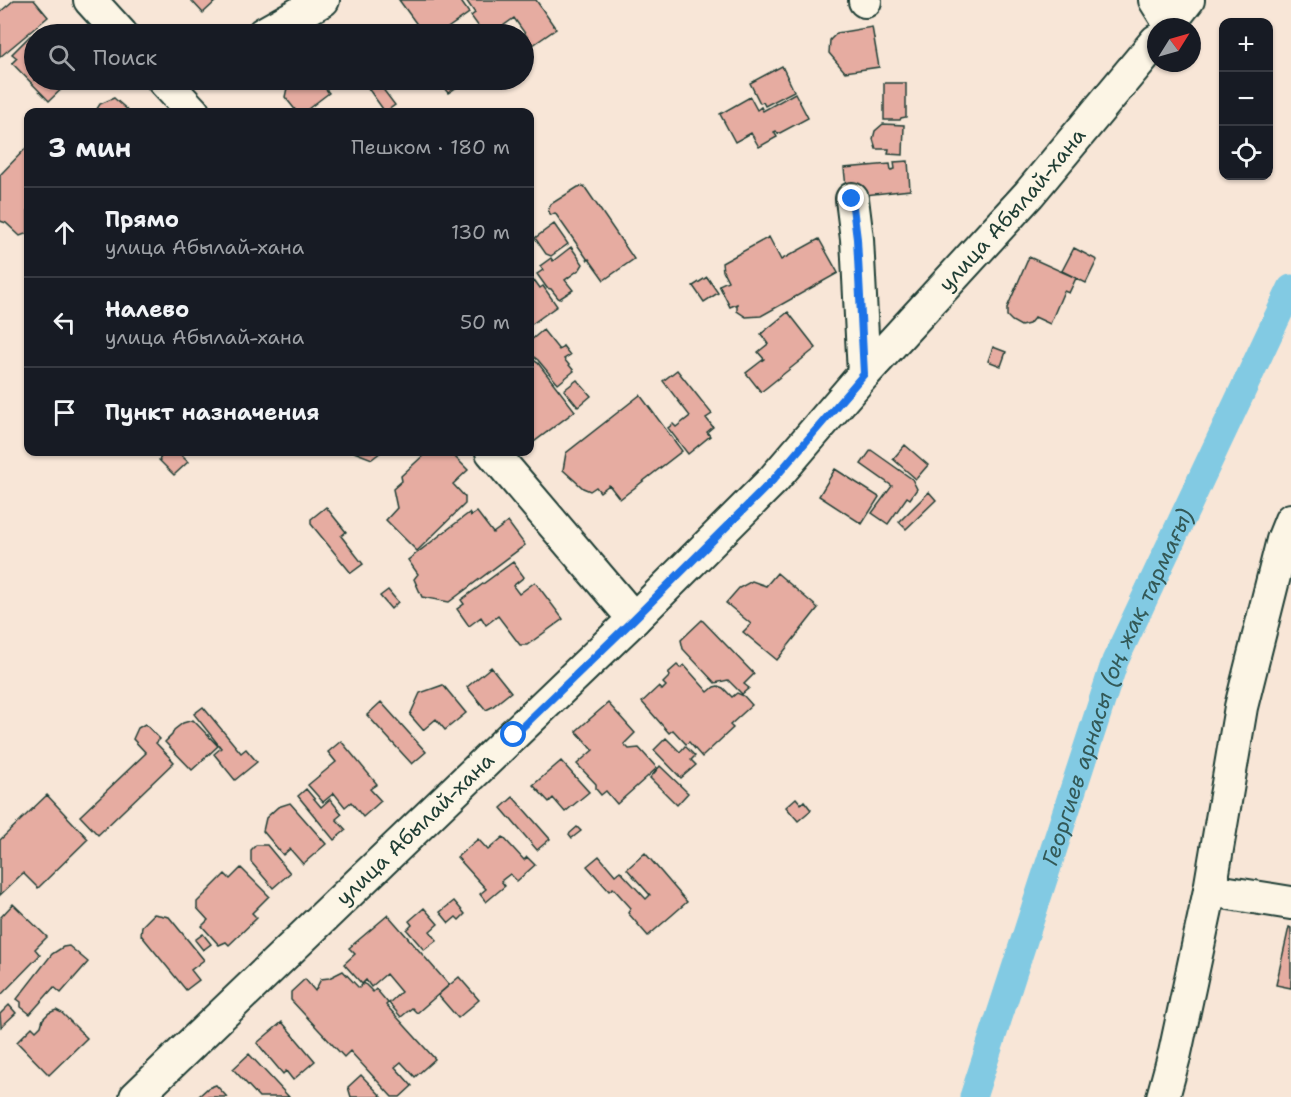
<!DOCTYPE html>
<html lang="ru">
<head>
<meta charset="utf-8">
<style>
	body { margin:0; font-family:"Shantell Sans",sans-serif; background:#242831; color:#f1f3f6 }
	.controls { position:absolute; right:18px; top:18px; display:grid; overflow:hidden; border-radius:12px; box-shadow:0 2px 4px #0004 }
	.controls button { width:54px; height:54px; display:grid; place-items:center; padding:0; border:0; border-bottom:2px solid #363941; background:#171b24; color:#f1f3f6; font:30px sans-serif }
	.compass { position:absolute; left:1147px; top:18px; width:54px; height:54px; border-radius:50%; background:#171b24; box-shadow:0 2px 4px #0004; rotate:53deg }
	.stop { position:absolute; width:18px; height:18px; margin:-14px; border:4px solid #1a73e8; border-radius:50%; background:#fff }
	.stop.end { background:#1a73e8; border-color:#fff; box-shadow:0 2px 6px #0008 }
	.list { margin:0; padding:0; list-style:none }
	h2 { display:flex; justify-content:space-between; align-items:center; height:78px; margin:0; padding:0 24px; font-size:26px }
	h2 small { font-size:20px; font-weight:400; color:#9ea1a6 }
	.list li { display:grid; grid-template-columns:39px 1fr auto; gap:18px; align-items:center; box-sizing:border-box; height:90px; padding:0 24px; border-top:2px solid #363941 }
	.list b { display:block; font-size:22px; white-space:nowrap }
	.list p { margin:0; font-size:20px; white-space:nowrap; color:#9ea1a6 }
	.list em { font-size:20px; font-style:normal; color:#9ea1a6 }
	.icon { flex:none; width:33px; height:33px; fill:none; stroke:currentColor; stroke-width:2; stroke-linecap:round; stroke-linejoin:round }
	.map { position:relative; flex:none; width:1291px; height:1097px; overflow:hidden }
	.search { position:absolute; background:#171b24; box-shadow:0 2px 4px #0004; left:24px; top:24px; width:510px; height:66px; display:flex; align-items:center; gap:15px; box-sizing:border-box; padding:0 21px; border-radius:33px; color:#9ea1a6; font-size:22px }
	.panel { position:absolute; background:#171b24; box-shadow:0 2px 4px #0004; left:24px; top:108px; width:510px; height:348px; border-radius:12px }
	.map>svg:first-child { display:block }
</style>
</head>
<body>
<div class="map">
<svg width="1291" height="1097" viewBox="0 0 1291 1097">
	<rect width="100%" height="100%" fill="#f8e6d7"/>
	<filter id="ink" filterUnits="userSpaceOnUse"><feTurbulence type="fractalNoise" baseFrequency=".0167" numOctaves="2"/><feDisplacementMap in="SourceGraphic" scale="12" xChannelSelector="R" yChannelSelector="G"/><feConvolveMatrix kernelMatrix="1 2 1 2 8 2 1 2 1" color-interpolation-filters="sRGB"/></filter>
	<g filter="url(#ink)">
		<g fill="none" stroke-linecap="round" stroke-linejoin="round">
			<path stroke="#82cae3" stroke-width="27" id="s1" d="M973,1097L1115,661L1291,288"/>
		</g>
		<path fill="#e6aca1" stroke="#1f3d34" stroke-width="1.5" d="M14,0H34L48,17L0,57V12Z
			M191,0H217L203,13Z
			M399,0H460L469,13L439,34H424Z
			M466,0H536L556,29L533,45L514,18L503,26L509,34H484L471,16L475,13Z
			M403,25L409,34H389Z
			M356,26L363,34H344Z
			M872,27L879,67L845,72L829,53L830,40L837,33Z
			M39,32L42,34H34V80H71L49,101L12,63L17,58L12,54L30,36Z
			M782,66L794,91L765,106L763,102L760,103L750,83Z
			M298,80H318L329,93L304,112H297L285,97L287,88Z
			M371,80H376L395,105L385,112L365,84Z
			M438,80H456L460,85L448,93Z
			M884,83H906V117L901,118L900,120H884Z
			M795,93L808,118L778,134L776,131L774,132L777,137L759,147L751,133L735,142L720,114L750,97L757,110L761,107L763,111Z
			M114,98L130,112H95L100,104Z
			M883,124L904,125L903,155L888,154L889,149H876L873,139L875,131Z
			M26,148L28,150V233L20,236L6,223L0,221V175Z
			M908,161L910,190L847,197L844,168L890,164L891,170L895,169L894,162Z
			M584,186L634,259L604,280L589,259L588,260L555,213L551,215L548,211L551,204L578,187Z
			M554,224L568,244L551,256L546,254L535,238Z
			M769,237L781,260L819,239L838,273L761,316L746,317L737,311V304L730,307L719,285L728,281L723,271L722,263Z
			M571,247L583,264L580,269L565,280L573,290L559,299L551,289L547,288L537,274L543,270L540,266L551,258L553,261Z
			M1074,248L1097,260L1086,283L1062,271Z
			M1029,257L1076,278L1069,293L1064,291L1050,324L1035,317L1029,324L1021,326L1012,321L1007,316V308Z
			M707,277L718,293L704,302L693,286Z
			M535,281L540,288L543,286L557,306L532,324L530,323V285Z
			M788,312L816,348L761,392L746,373L764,359L758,352L768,344L761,334Z
			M543,330L559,350L563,346L570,355L564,359L574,371L558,384L538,360L530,354V341Z
			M993,347L1006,352L1001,366L988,361Z
			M530,358L538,363L575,411L531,444L530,442Z
			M677,370L712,414L706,418L713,427L707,432L710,436L688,454L668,428L673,424L676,427L690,416L663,381Z
			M577,380L591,396L578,407L564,390Z
			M640,395L682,451L620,499L609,485L600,492L596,487L590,491L583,488L563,470L566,453Z
			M905,445L928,465L916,479L893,459Z
			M871,450L912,479L917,489L910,499L907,497L888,524L872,513L892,486L861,464Z
			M164,452H178L188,462L174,475L159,460Z
			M354,452H381L372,459Z
			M427,452H450L468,470L453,484L465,497V504L417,551L386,520L397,508L393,489L402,481L401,476Z
			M835,469L879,497L862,524L819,496Z
			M929,492L936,500L906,529L899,522Z
			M326,507L346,532L341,536L363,564L351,573L311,524V519Z
			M477,512L493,533L508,522L525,545L449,602L422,597L414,579L418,574L408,560L469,513L471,516Z
			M513,562L524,577L513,586L519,594L535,582L563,619L527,645H520L498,616L486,625L481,617L469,626L457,609L464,604L461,600Z
			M777,573L818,608L777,660L743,632L751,624L726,603L739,588L752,581L766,586Z
			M388,590L398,602L391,609L380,596Z
			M702,620L754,674L744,684L749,688L742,694L728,680L715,683L683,649L681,640Z
			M677,665L680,668L684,665L708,692L714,687L718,686L723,688L732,697L737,693L744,696L752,705L730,725L733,728L702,757L689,742L686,744L673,730L669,733L642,702L659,686L662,690L666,686L663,683L670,676L668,673Z
			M491,667L511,692L492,707L486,710L467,687Z
			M443,685L466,713L445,730L436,719L423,730L410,715L420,693Z
			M381,702L426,752L412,764L367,715Z
			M608,703L635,733L624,744L629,749L639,748L657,768L617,804L606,791L601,795L596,789V784L577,764L593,750L576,731Z
			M203,707L241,753L246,749L257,762L235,780L214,754L221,748L194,714Z
			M193,720L218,746L192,770L165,742L172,735L174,730L183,723Z
			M145,724L160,739L156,743L174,762L98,835L80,816L146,753L133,739L138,728Z
			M666,738L680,752L685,746L695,756L691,760L696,765L681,778L654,750Z
			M341,741L377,784L370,789L381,801L363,817L351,802L345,807L334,793L323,802L308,785L336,762L328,752Z
			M561,761L589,792L565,812L553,798L549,802L533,785Z
			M660,766L688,793L677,805L650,778Z
			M306,789L321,807L330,799L342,814L336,819L346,830L334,840L298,796Z
			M47,795L88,839L38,888L23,873L0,895V840Z
			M513,797L550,839L537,850L501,808Z
			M796,798L801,804L804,801L811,810L798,821L786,807Z
			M290,803L326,844L303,864L290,849L283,855L263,831L266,818L278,807Z
			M577,827L581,831L572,838L569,834Z
			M503,837L524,860L527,857L535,865L517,881L510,874L501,881L505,886L486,902L480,894L486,889L457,857L478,839L488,850Z
			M256,845H267L290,873L273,888L251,862V850Z
			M645,853L687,902L648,936L628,913L631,908L613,888L609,891L587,866L599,856L615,875L620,871L646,899L650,895L627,869Z
			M241,868L269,896L252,913L257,918L229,945L226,942L219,945L202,926L208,920L197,908V902L225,874L230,879Z
			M454,901L465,914L459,920L456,917L449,923L440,912Z
			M13,904L47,937L35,949L40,955L0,996V918Z
			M424,908L438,924L430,931L437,940L424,950L407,930L412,925L409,921Z
			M154,914L169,917L204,960L191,970L199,980L186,990L141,935L142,926Z
			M388,915L449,985L417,1013L412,1008L401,1017L389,1003L401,992L386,974L371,987L366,980L362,984L344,964L355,954L349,948Z
			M1289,927L1291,928V988L1276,985Z
			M203,934L211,944L203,950L195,940Z
			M69,946L88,962L61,993L54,987L30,1014L21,1007V1002L17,999L52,954L63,947Z
			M343,971L359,988L364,983L373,992L376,989L388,1003L386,1005L435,1059L415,1077L401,1062L395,1067L412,1086L400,1097H392L350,1051L344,1057L291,1000V992L305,979L315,991L321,979L329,978Z
			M459,977L479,1000L458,1018L438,995Z
			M9,1005L16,1013L1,1027L0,1014Z
			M56,1010L62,1013L87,1038L49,1075L17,1042L32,1027L36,1031L41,1026L43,1019L49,1013Z
			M282,1022L315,1061L293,1080L286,1071L283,1074L257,1043Z
			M249,1054L289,1097H259L233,1069Z
			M361,1075L382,1097H351L348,1087Z
			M216,1085L227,1097H198L208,1088Z"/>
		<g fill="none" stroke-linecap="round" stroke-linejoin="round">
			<defs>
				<g id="minor">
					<path d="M90,0L121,34"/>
					<path d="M1155,0L1170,24"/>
					<path d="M865,1V0"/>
					<path d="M1167,27L1188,0"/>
					<path d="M263,34L323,0"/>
					<path d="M163,80L193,112"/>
					<path d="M852,199L857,239L864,374"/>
					<path d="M492,452L634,619"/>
					<path d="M1210,890L1291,903"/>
					<path id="s2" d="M136,1097L634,619L773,480L864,374L1029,194L1156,41"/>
					<path d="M1163,1097L1175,1053L1210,890L1241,707L1283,540L1291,520"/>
				</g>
			</defs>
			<use href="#minor" stroke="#1f3d34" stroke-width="36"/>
			<use href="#minor" stroke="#fcf5e5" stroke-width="32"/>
		</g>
	</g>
	<g fill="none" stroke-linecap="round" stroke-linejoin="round" filter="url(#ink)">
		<path stroke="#1a73e8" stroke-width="8" d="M514,735L634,619L773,480L864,374L857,239L852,199"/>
	</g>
	<g text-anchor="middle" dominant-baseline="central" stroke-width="6" stroke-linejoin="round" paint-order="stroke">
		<g font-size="21" fill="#1f3d34" stroke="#fcf5e5">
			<text stroke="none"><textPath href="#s2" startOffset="1248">улица Абылай-хана</textPath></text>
			<text stroke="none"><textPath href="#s2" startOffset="387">улица Абылай-хана</textPath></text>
		</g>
		<g font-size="22" font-style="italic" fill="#335957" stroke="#fcf5e5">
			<text stroke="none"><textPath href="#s1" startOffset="435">Георгиев арнасы (оң жақ тармағы)</textPath></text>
		</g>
	</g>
</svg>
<div class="controls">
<button>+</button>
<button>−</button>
<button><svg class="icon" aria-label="locate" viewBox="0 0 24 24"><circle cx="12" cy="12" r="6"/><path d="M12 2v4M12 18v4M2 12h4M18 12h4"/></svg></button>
</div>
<svg class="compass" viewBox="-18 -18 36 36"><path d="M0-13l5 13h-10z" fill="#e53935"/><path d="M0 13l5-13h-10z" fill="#9ea1a6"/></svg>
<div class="stop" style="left:514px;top:735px"></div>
<div class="stop end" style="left:852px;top:199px"></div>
<div class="search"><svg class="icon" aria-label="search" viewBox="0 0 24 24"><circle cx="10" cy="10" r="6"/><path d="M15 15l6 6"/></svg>Поиск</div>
<section class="panel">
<h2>3 мин<small>Пешком · 180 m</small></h2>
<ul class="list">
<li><svg class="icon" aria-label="ahead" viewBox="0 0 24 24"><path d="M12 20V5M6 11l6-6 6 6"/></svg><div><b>Прямо</b><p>улица Абылай-хана</p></div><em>130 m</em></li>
<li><svg class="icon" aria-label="left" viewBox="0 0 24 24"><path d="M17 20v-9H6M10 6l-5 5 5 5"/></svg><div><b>Налево</b><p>улица Абылай-хана</p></div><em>50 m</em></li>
<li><svg class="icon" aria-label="arrive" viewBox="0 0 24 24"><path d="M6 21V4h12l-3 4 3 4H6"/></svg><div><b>Пункт назначения</b></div></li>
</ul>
</section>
</div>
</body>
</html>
